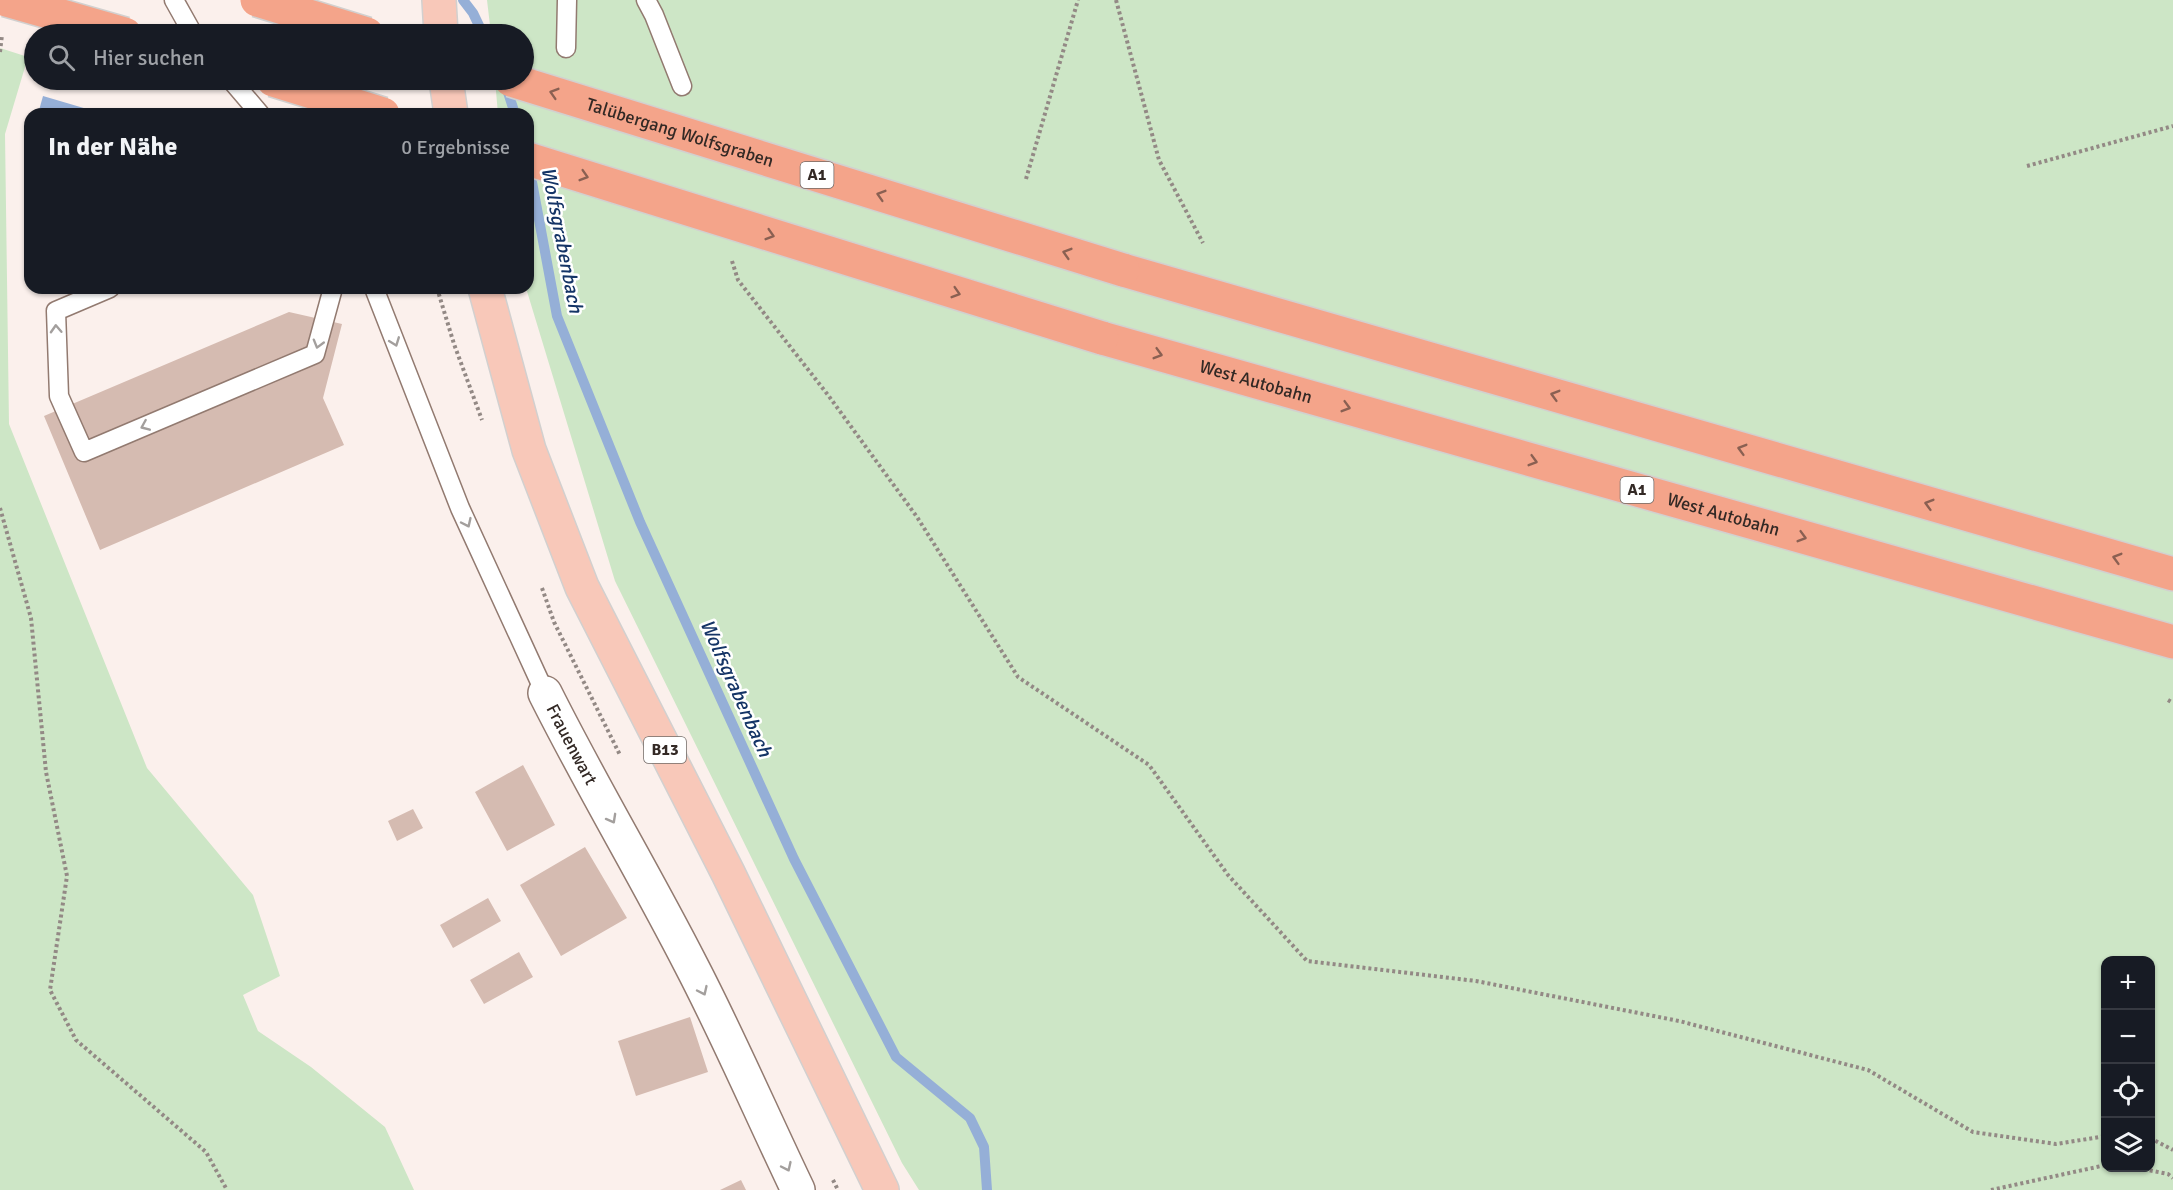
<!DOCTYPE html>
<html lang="de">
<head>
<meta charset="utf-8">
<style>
	body { margin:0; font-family:Signika,sans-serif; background:#20242c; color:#f1f3f6 }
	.controls { position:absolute; right:18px; bottom:18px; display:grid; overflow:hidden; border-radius:12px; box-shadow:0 2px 4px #0004 }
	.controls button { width:54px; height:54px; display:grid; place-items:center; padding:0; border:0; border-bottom:2px solid #363941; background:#171b24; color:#f1f3f6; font:30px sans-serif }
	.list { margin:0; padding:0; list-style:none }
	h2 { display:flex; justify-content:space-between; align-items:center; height:78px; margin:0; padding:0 24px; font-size:26px }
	h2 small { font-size:20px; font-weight:400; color:#9ea1a6 }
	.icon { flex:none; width:33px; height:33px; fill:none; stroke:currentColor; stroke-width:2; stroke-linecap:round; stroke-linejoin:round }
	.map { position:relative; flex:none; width:2173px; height:1190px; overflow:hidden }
	.search { position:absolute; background:#171b24; box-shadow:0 2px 4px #0004; left:24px; top:24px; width:510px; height:66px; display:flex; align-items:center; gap:15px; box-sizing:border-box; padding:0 21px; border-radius:33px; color:#9ea1a6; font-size:22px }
	.panel { position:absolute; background:#171b24; box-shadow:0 2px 4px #0004; left:24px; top:108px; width:510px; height:186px; border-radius:18px }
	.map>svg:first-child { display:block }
</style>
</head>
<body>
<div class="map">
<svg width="2173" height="1190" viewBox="0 0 2173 1190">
	<rect width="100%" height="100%" fill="#fbf0ec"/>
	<path fill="#cde6c6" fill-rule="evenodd" d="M487,0H2173V1190H919L902,1163L615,581L526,288H528V114H498L495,80H524V34H491ZM2106,960H2150V1168H2106Z
		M0,48L28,57L5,134L9,424L147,768L253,895L280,976L243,995L258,1031L311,1067L385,1127L414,1190H0Z"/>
	<path fill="#95afd7" d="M43,96L104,114H38Z"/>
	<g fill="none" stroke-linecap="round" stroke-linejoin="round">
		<path stroke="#95afd7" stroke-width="10" d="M463,0L473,13L483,34
			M505,83L515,114
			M529,166L557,316L640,522L794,859L896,1057L970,1118L984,1147L987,1190"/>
	</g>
	<path fill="#d5bbb1" d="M289,312L342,324L323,398L344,445L100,550L44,416Z
		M523,765L555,825L507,851L475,792Z
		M413,809L423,828L397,841L388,821Z
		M585,847L627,918L561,956L520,885Z
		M488,898L501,921L453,948L440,925Z
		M519,952L533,977L484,1004L470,980Z
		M690,1017L708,1072L636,1096L618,1041Z
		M741,1180L746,1190H720Z"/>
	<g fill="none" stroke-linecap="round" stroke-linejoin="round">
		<defs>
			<path id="service" d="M174,0L193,34
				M646,0L654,15L682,86
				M566,48L567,0
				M231,80L260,114
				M110,288L56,311L59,396L84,452L315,354L333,288
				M374,288L460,508L545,693"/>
			<g id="minor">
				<path id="s1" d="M545,693C591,785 644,873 691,965C729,1038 762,1115 798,1190"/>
			</g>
			<path id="primary" d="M439,0L441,34
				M446,80L451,114
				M485,288L529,450L582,587L728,873L882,1190"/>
			<g id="motorway">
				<path d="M1123,270L2173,574"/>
				<path id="s2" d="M1102,338L2173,642"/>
			</g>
		</defs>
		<use href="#service" stroke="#927a70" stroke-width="21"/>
		<use href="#minor" stroke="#927a70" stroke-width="36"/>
		<use href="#primary" stroke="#d2d0cf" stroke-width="36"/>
		<use href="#motorway" stroke="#d2d0cf" stroke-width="36"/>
		<path stroke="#938985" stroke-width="4" stroke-dasharray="3 3" stroke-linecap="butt" d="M1116,0L1159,160L1203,243
			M0,52L2,35
			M2027,166L2173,126
			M1026,179L1078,0
			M732,261L738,280L828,395L917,517L1018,677L1149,765L1228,875L1307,961L1476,981L1679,1021L1868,1070L1973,1132L2056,1144L2106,1136
			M437,288L454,344L482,420
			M0,508L31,618L46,772L67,876L50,990L76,1040L206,1152L227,1190
			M542,588L554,622L620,755
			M2168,700L2173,703
			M2150,1138L2173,1150
			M2138,1168L2168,1174L2173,1178
			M833,1180L838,1190
			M1991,1190L2106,1165"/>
		<use href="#service" stroke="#fff" stroke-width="18"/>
		<use href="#minor" stroke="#fff" stroke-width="33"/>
		<use href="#primary" stroke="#f8c8b9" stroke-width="33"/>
		<use href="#motorway" stroke="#f4a48a" stroke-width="33"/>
		<defs>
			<g id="motorway-bridge">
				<path d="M6,0L125,34"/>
				<path d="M257,0L367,34"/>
				<path d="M273,80L383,114"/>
				<path id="s3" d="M511,80L1123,270"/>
				<path d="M528,159L1102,338"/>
			</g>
		</defs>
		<use href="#motorway-bridge" stroke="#d2d0cf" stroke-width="36" stroke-linecap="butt"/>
		<use href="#motorway-bridge" stroke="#f4a48a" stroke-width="33"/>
	</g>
	<defs><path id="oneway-chevron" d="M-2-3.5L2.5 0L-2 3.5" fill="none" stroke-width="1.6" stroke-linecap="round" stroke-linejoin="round" transform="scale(1.5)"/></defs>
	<g stroke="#8a6052">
		<use href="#oneway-chevron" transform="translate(554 93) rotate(-163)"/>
		<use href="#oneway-chevron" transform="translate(584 176) rotate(17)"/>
		<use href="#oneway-chevron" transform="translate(881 195) rotate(-163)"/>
		<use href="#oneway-chevron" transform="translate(770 235) rotate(17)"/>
		<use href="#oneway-chevron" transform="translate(1067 253) rotate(-163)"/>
		<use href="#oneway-chevron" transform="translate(956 293) rotate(17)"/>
		<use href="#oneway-chevron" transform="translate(1158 354) rotate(16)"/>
		<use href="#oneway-chevron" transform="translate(1555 395) rotate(-164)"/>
		<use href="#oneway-chevron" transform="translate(1346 407) rotate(16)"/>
		<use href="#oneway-chevron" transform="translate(1742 449) rotate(-164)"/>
		<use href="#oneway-chevron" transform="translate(1533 461) rotate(16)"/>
		<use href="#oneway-chevron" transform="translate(1929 504) rotate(-164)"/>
		<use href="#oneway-chevron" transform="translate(1802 537) rotate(16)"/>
		<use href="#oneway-chevron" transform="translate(2117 558) rotate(-164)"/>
	</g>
	<g stroke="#a39f9d">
		<use href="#oneway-chevron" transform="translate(56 329) rotate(-93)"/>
		<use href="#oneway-chevron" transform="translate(395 342) rotate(69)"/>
		<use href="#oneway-chevron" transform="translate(318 344) rotate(106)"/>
		<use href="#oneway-chevron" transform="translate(145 426) rotate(157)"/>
		<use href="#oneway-chevron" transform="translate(467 523) rotate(65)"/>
		<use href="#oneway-chevron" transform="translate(612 819) rotate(61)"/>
		<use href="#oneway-chevron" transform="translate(703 991) rotate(65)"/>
		<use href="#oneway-chevron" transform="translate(787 1167) rotate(65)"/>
	</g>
	<g text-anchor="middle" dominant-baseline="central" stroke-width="5" stroke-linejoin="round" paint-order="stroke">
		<g fill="#fff" stroke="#706966" stroke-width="1.5">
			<rect x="800.5" y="162" width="33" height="26" rx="4.5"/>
			<rect x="1620.5" y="477" width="33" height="26" rx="4.5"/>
			<rect x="644" y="737" width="42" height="26" rx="4.5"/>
		</g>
		<g font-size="16" font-weight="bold" fill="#332925">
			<text x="817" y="175">A1</text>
			<text x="1637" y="490">A1</text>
			<text x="665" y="750">B13</text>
		</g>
		<g font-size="18" fill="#332925" stroke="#fff">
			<text stroke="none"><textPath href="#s3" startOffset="177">Talübergang Wolfsgraben</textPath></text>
			<text stroke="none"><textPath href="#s2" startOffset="160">West Autobahn</textPath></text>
			<text stroke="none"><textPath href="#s2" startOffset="646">West Autobahn</textPath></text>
			<text stroke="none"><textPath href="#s1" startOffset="58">Frauenwart</textPath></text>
		</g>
		<g font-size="20" font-style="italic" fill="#143466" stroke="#fff">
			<text transform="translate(562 240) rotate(79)">Wolfsgrabenbach</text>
			<text transform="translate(736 688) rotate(66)">Wolfsgrabenbach</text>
		</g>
	</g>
</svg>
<div class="controls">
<button>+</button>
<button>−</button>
<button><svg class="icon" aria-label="locate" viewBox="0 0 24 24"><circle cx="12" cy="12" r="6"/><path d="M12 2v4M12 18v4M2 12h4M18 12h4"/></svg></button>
<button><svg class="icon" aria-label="layers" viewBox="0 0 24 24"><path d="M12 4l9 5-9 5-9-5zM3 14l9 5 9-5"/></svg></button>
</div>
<div class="search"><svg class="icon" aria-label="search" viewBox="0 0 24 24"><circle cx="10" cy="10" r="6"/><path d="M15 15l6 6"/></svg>Hier suchen</div>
<section class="panel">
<h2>In der Nähe<small>0 Ergebnisse</small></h2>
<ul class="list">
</ul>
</section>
</div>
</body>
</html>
